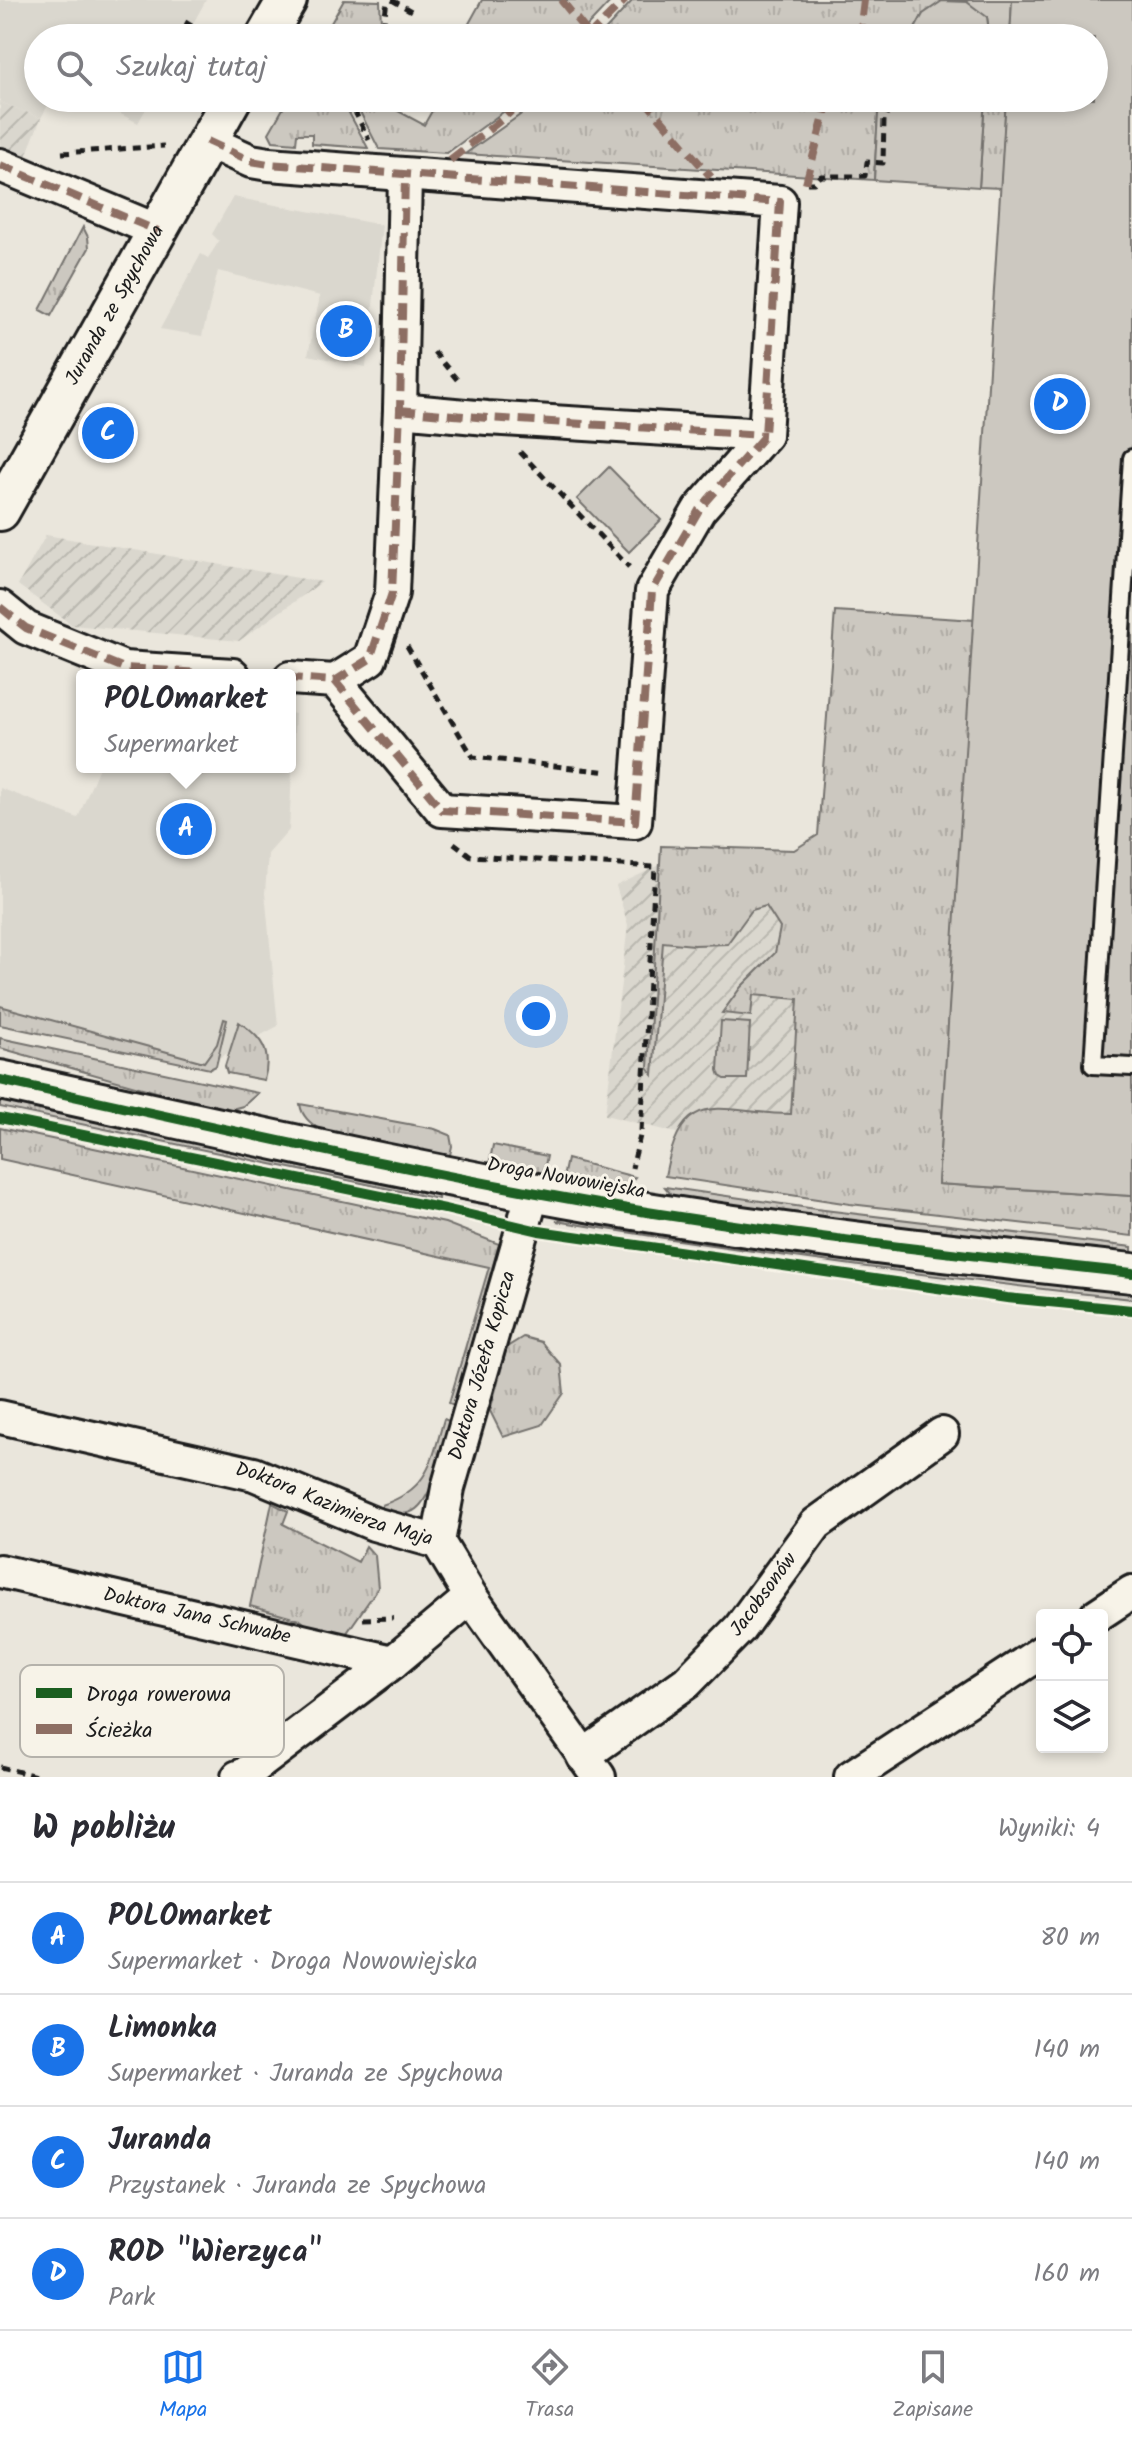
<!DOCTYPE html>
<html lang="pl">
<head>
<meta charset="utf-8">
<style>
	body { margin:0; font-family:Kalam,sans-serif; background:#f2f2f3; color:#2b2b33 }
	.controls { position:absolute; right:24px; bottom:24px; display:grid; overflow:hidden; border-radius:8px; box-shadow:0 4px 12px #0003 }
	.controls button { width:72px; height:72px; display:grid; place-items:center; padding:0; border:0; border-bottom:2px solid #e1e1e2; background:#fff; color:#2b2b33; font:40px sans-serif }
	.you { position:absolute; left:536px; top:1016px; width:28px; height:28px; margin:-20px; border:6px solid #fff; border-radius:50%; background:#1a73e8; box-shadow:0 0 0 12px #1a73e833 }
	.badge { display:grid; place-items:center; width:52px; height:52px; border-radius:50%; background:#1a73e8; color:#fff; font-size:26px; font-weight:700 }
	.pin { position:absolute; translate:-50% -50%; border:4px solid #fff; box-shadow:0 2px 8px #0006 }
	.popup { position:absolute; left:76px; top:669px; width:220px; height:104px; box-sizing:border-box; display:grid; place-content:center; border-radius:8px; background:#fff; filter:drop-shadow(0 2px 6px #0005); font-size:26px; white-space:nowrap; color:#7c7c81 }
	.popup b { font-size:30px; color:#2b2b33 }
	.popup::after { content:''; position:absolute; left:50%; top:100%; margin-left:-16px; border:16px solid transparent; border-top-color:#fff }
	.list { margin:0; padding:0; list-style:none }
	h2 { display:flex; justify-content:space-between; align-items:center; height:104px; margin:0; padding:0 32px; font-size:34px }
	h2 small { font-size:26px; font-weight:400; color:#7c7c81 }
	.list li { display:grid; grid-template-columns:52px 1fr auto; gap:24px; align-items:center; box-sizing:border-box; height:112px; padding:0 32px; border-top:2px solid #e1e1e2 }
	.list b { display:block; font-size:30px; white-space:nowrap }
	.list p { margin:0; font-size:26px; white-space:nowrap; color:#7c7c81 }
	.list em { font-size:26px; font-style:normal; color:#7c7c81 }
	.icon { flex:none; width:44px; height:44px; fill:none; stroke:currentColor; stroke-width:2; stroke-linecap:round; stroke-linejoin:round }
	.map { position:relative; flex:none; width:1132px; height:1777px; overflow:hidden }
	.search { position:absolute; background:#fff; box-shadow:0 4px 12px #0003; left:24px; right:24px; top:24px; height:88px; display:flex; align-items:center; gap:20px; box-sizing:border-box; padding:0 28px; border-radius:44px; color:#7c7c81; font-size:30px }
	.sheet { height:552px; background:#fff }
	nav { display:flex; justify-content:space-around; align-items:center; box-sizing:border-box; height:112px; border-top:2px solid #e1e1e2; background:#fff; font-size:22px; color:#7c7c81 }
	nav a { display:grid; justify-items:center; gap:4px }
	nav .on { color:#1a73e8 }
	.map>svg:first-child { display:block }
</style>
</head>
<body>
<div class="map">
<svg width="1132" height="1777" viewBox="0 0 1132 1777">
	<defs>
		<pattern id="industrial-furrows" width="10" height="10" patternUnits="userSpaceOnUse" patternTransform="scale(2)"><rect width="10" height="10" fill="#dad7ce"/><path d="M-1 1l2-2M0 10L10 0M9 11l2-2" fill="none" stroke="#bab8b0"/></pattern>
		<pattern id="grass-tufts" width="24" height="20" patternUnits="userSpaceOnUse" patternTransform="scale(2)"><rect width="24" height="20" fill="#ccc8c0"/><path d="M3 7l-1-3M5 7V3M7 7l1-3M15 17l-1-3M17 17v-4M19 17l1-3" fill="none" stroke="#afaba4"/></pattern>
	</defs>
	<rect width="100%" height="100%" fill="#eae6dc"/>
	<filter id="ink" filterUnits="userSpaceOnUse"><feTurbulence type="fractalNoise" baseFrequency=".0125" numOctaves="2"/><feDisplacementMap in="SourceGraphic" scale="16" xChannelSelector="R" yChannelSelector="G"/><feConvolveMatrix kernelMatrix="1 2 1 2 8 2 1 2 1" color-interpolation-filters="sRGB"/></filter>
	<g filter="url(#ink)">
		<path fill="#dad7ce" d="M0,0H206L185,38H38V98H52L41,118L0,102Z
			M90,98H152L138,123Z
			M233,197L382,225L366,367L308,355L320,296L218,271L202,336L160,329L201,254L208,258L214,249L219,241L212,234Z
			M290,713L295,714L289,830L268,854L265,893L278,1026L204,1066L0,1012V788L78,818L99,767H290Z"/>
		<path fill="url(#industrial-furrows)" d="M0,102L41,118L25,159L0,149Z
			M46,535L322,582L239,641L72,625L18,585Z
			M662,864L815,873L792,1162L605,1115L628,925L616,886Z"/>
		<path fill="url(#grass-tufts)" stroke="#74726e" stroke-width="2" d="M344,0L380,1L381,22L372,38H343L327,30Z
			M482,0H612L576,38H461Z
			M633,0H1012L1010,38H990L987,17L923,14L910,38H598Z
			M289,98H341L368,148L312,144V134H297L296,143L273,141L269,133Z
			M358,98H374L424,125L436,104L432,102L434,98H518L510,107L447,153L379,149L357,106Z
			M538,98H886L878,114L874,180L465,154L520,115Z
			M985,98H1006L1001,188L979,187Z
			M83,227L88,237L89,248L51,316L40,310Z
			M835,611L975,620L938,1184L1132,1196V1236L850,1204L665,1176C683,1082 720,1114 791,1114L798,999L753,995L751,1016L722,1013L741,987L775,953L780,928L766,906L752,910L727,944L694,945L663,942L653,1075L648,1068L661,846L794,850L818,835Z
			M0,1006L204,1062L217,1044L224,1019L227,1020L216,1066L210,1069L0,1025Z
			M721,1021L750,1023L747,1079H725L720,1076L718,1070Z
			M239,1022C263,1038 272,1052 264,1080L227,1073L225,1066Z
			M0,1038L258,1093L243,1106L224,1111L0,1048Z
			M0,1099L439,1192L438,1199L0,1107Z
			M300,1104L435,1129L450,1135L452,1146L450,1155L445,1157L323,1132C312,1124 302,1118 300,1104Z
			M0,1128L445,1223L499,1244L454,1405L449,1403L489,1267L0,1159Z
			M493,1145L547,1156L543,1175L489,1165Z
			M567,1159L635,1177L626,1187L618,1189L563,1178Z
			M665,1187L816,1209L1132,1247V1255L963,1237L674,1198Z
			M575,1217L1132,1291V1299C939,1278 747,1252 556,1221Z
			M523,1337L541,1342L561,1365L564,1393L542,1425L503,1437L490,1411L507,1347Z
			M444,1419L449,1421C443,1444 434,1500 413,1511C403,1516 391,1515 381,1514L382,1505C429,1489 431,1463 444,1419Z
			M272,1503L288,1511L283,1524L358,1562L366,1546L375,1556L378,1588L346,1634L326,1639L300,1620L250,1606Z"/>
		<path fill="#ccc8c0" stroke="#74726e" stroke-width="2" d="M1012,0H1132V1196L938,1184L1006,98H1094V38H1010Z
			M942,1L967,2L987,17L990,38H910L923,14Z
			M886,98H985L979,187L874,180L878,114Z
			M609,467L661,520L629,552L577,499Z"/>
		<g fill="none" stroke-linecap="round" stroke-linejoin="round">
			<defs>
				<path id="service" d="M1132,458L1093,1065L1132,1067"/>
				<g id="minor">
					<path d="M207,141L251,161L269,164L780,202L765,435L699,510L652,591L635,822L442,810L335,681L290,678"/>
					<path d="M0,165L158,231"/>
					<path d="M400,410L487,418L765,435"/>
					<path d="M0,607L26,628L124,668L233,675"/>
					<path d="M335,681L370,659L392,593L400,410L405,176"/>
					<path id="s1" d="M0,1417L254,1474L374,1524L438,1542L471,1597L599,1777"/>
					<path id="s2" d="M438,1542L448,1488L533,1192"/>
					<path id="s3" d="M0,1571L393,1662"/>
					<path d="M1097,1615L1132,1592"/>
					<path id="s4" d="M583,1756L687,1682L740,1628L816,1524L942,1434"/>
					<path d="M238,1777L244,1775L393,1662L471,1597"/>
					<path d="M851,1777L1042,1652"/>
				</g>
				<g id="tertiary">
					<path d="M265,38L287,0"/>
					<path id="s5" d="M0,511L232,98"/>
					<path d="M0,1080C209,1125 417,1174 628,1209C795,1236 964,1255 1132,1273"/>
				</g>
			</defs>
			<use href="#service" stroke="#1c1c1c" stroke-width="22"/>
			<use href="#minor" stroke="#1c1c1c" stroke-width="38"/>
			<use href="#tertiary" stroke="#1c1c1c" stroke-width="44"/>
			<path stroke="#1c1c1c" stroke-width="5" stroke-dasharray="8 6" stroke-linecap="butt" d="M392,0L413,12
				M185,22L195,28
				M321,32L331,38
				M375,38L384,23L387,0
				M348,98L369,140
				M62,153L164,146
				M807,183H814L821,176H865L867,162L883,163L884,119L895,98
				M434,352L459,382
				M520,452L629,567
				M407,646L473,757L609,772
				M454,843L471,856L655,867L641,1132L632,1168
				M363,1619L393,1618
				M0,1767L40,1777"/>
			<use href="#service" stroke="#f7f3e8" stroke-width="16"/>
			<use href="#minor" stroke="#f7f3e8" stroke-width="32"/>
			<use href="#tertiary" stroke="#f7f3e8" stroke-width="38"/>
			<path stroke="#8d6e63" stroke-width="8" stroke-dasharray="16 8" stroke-linecap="butt" d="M561,0L592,38
				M587,38L625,0
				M854,38L861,24L864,0
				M643,98L711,177
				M207,141L251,161L269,164L780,202L765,435L699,510L652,591L635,822L442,810L335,681L290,678
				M450,160L506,116L525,98
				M0,165L158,231
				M806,183L829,98
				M400,410L487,418L765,435
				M0,607L26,628L124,668L233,675
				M335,681L370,659L392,593L400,410L405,176"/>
			<defs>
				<path id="cycleway" d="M0,1080C209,1125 417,1174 628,1209C795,1236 964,1255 1132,1273
					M0,1118L445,1209L539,1231L1007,1298L1132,1310"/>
			</defs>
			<use href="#cycleway" stroke="#f7f3e8" stroke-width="15"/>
			<use href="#cycleway" stroke="#1b5e20" stroke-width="10"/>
		</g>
	</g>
	<g text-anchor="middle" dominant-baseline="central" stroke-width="6" stroke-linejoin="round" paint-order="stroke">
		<g font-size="20" fill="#1c1c1c" stroke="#f7f3e8">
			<text stroke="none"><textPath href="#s5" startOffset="236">Juranda ze Spychowa</textPath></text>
			<text transform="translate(566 1179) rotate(10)">Droga Nowowiejska</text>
			<text stroke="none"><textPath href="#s2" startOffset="182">Doktora Józefa Kopicza</textPath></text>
			<text stroke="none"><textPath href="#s1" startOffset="346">Doktora Kazimierza Maja</textPath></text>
			<text stroke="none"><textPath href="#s4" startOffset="244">Jacobsonów</textPath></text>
			<text stroke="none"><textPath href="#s3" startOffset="202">Doktora Jana Schwabe</textPath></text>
		</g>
	</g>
	<rect x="20" y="1665" width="264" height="92" rx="12" fill="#f7f3e8" stroke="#b5b2ab" stroke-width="2"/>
	<rect x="36" y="1688" width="36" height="10" fill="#1b5e20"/>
	<rect x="36" y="1724" width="36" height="10" fill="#8d6e63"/>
	<g font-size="22" fill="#1c1c1c">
		<text x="86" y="1701">Droga rowerowa</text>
		<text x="86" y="1737">Ścieżka</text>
	</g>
</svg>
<div class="controls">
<button><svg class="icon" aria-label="locate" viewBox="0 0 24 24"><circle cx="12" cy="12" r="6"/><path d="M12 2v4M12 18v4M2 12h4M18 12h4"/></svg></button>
<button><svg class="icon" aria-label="layers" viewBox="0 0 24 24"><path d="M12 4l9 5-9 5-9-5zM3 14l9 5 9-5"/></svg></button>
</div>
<div class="you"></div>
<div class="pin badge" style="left:186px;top:829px">A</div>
<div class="popup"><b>POLOmarket</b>Supermarket</div>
<div class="pin badge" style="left:346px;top:331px">B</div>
<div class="pin badge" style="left:108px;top:433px">C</div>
<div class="pin badge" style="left:1060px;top:404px">D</div>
<div class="search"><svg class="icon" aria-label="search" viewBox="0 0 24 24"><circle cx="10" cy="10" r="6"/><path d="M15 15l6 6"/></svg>Szukaj tutaj</div>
</div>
<section class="sheet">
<h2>W pobliżu<small>Wyniki: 4</small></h2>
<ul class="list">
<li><span class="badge">A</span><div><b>POLOmarket</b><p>Supermarket · Droga Nowowiejska</p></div><em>80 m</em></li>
<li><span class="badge">B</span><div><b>Limonka</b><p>Supermarket · Juranda ze Spychowa</p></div><em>140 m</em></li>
<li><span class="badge">C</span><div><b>Juranda</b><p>Przystanek · Juranda ze Spychowa</p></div><em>140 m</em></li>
<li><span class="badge">D</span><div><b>ROD &quot;Wierzyca&quot;</b><p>Park</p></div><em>160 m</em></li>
</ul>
</section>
<nav>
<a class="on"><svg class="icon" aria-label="map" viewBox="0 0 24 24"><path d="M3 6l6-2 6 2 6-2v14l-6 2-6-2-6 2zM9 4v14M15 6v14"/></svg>Mapa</a>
<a><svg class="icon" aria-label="directions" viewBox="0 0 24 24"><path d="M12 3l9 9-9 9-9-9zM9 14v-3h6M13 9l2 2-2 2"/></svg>Trasa</a>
<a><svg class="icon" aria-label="saved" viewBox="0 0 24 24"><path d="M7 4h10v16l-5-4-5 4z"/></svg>Zapisane</a>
</nav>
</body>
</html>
